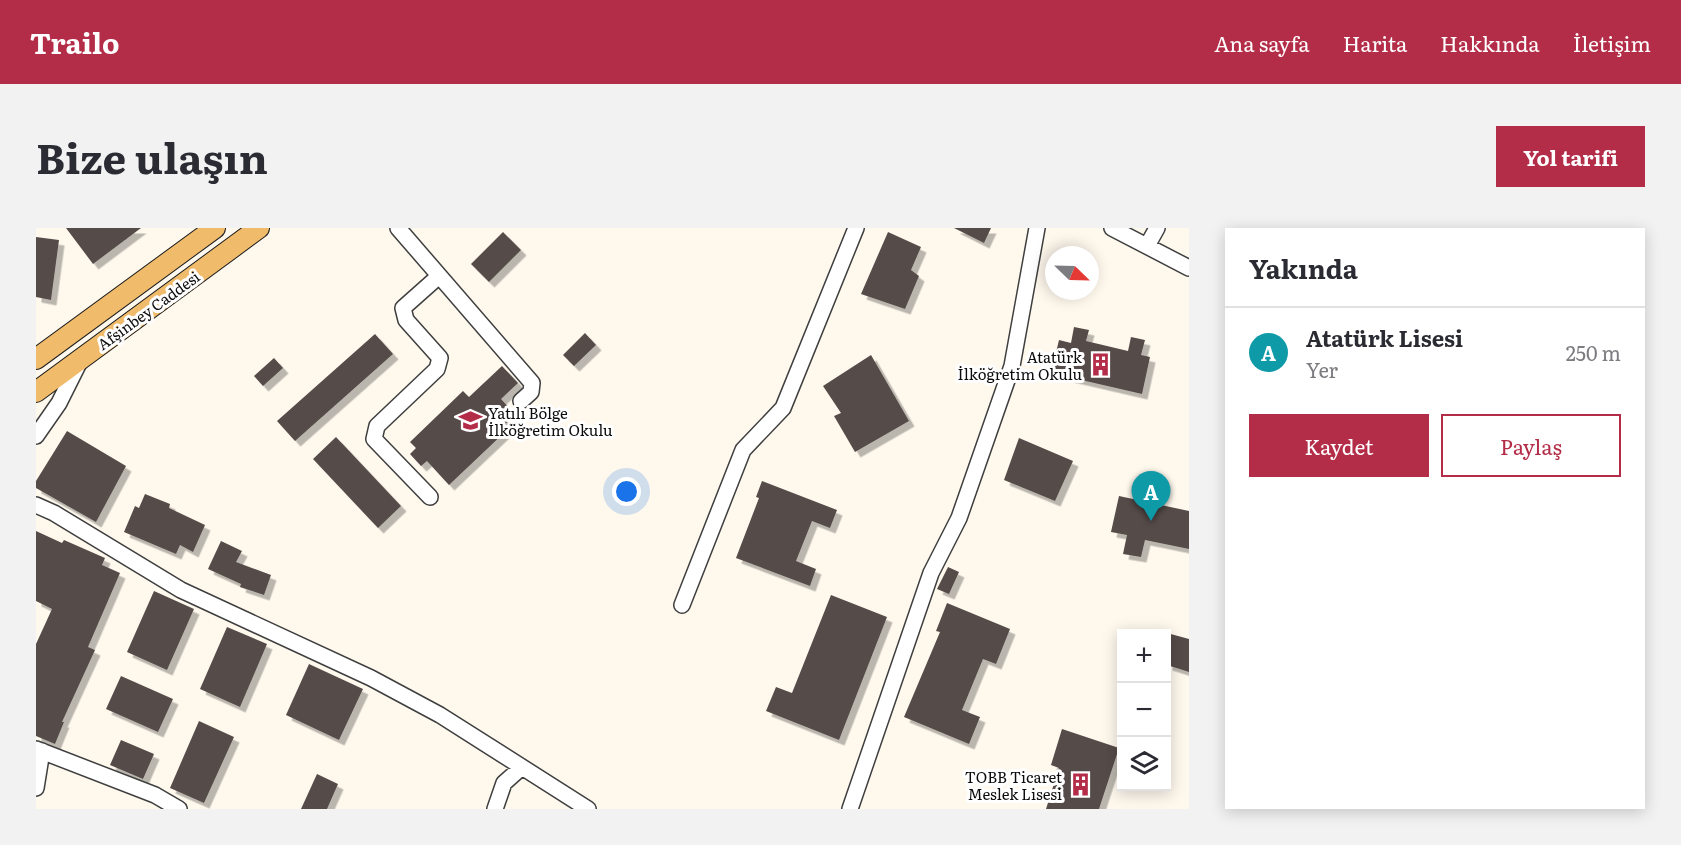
<!DOCTYPE html>
<html lang="tr">
<head>
<meta charset="utf-8">
<style>
	body { margin:0; font-family:Literata,serif; background:#f2f2f3; color:#2b2b33 }
	.controls { position:absolute; right:18px; bottom:18px; display:grid; overflow:hidden; border-radius:0px; box-shadow:0 3px 15px #0003 }
	.controls button { width:54px; height:54px; display:grid; place-items:center; padding:0; border:0; border-bottom:2px solid #e1e1e2; background:#fff; color:#2b2b33; font:30px sans-serif }
	.compass { position:absolute; left:1009px; top:18px; width:54px; height:54px; border-radius:50%; background:#fff; box-shadow:0 3px 15px #0003; rotate:113deg }
	.you { position:absolute; left:591px; top:264px; width:21px; height:21px; margin:-15px; border:4px solid #fff; border-radius:50%; background:#1a73e8; box-shadow:0 0 0 9px #1a73e833 }
	.badge { display:grid; place-items:center; width:39px; height:39px; border-radius:50%; background:#b42d48; color:#fff; font-size:20px; font-weight:700 }
	.pin { position:absolute; translate:-50% -50px; filter:drop-shadow(0 2px 3px #0008) }
	.pin::after { content:''; position:absolute; top:32px; width:21px; height:18px; background:inherit; clip-path:polygon(0 0,100% 0,50% 100%) }
	.list { margin:0; padding:0; list-style:none }
	h2 { display:flex; justify-content:space-between; align-items:center; height:78px; margin:0; padding:0 24px; font-size:26px }
	h2 small { font-size:20px; font-weight:400; color:#7c7c81 }
	.list li { display:grid; grid-template-columns:39px 1fr auto; gap:18px; align-items:center; box-sizing:border-box; height:90px; padding:0 24px; border-top:2px solid #e1e1e2 }
	.list b { display:block; font-size:22px; white-space:nowrap }
	.list p { margin:0; font-size:20px; white-space:nowrap; color:#7c7c81 }
	.list em { font-size:20px; font-style:normal; color:#7c7c81 }
	.actions { display:flex; gap:12px; padding:18px 24px }
	.actions a { flex:1; padding:14px 0; border:2px solid #b42d48; border-radius:0px; text-align:center; font-size:21px; color:#b42d48 }
	.actions .main { background:#b42d48; color:#fff }
	.icon { flex:none; width:33px; height:33px; fill:none; stroke:currentColor; stroke-width:2; stroke-linecap:round; stroke-linejoin:round }
	.map { position:relative; flex:none; width:1153px; height:581px; overflow:hidden; border-radius:0px }
	header { display:flex; align-items:center; gap:36px; box-sizing:border-box; height:84px; padding:0 30px; background:#b42d48; color:#fff }
	header strong { font-size:28px }
	nav { display:flex; gap:33px; margin-inline-start:auto; font-size:21px }
	.intro { display:flex; align-items:center; justify-content:space-between; box-sizing:border-box; height:144px; padding:0 36px }
	h1 { margin:0; font-size:42px }
	.button { padding:15px 27px; border-radius:0px; background:#b42d48; color:#fff; font-size:21px; font-weight:700 }
	main { display:flex; gap:36px; padding:0 36px }
	aside { flex:1; background:#fff; border-radius:0px; box-shadow:0 3px 15px #0003 }
	.map>svg:first-child { display:block }
</style>
</head>
<body>
<header>
<strong>Trailo</strong>
<nav><a>Ana sayfa</a><a>Harita</a><a>Hakkında</a><a>İletişim</a></nav>
</header>
<div class="intro"><h1>Bize ulaşın</h1><a class="button">Yol tarifi</a></div>
<main>
<div class="map">
<svg width="1153" height="581" viewBox="0 0 1153 581">
	<defs>
		<filter id="shadow"><feDropShadow dx="5.5" dy="5.5" stdDeviation="0" flood-color="#0004"/></filter>
	</defs>
	<rect width="100%" height="100%" fill="#fef8ed"/>
	<path fill="#544c49" filter="url(#shadow)" d="M30,0H105L57,36Z
		M918,0H955L948,15Z
		M467,4L485,22L453,54L435,36Z
		M852,4L885,19L875,42L883,48L869,81L825,66Z
		M0,9L23,12L15,72L0,69Z
		M1038,99L1053,102L1050,113L1092,123L1095,109L1109,112L1105,127L1114,129L1106,166L1015,145L1023,112L1035,115Z
		M549,105L560,117L538,138L527,127Z
		M339,106L357,126L259,213L241,193Z
		M835,127L873,193L819,224L798,188L805,185L787,158Z
		M238,130L247,140L227,158L218,148Z
		M466,138L482,155L465,171L479,186L465,200L469,204L413,257L391,233L385,238L374,226L380,220L374,214L427,163L433,169Z
		M31,203L90,238L60,294L0,260V253Z
		M300,209L365,278L342,300L277,231Z
		M983,210L1037,233L1019,273L968,252Z
		M726,253L801,282L794,300L776,293L760,333L780,341L774,358L700,330L723,270L720,269Z
		M109,266L134,276L133,280L169,297L157,324L144,317L140,326L88,304L99,278L103,280Z
		M1083,268L1153,283V321L1109,312L1105,329L1087,326L1091,307L1075,304Z
		M0,303L26,315L28,312L69,330L66,337L84,345L52,419L59,422L26,494H28L19,516L0,508V416L16,381L0,373Z
		M185,313L206,323L200,334L235,347L228,367L204,359L205,356L172,341Z
		M912,339L923,344L913,366L901,361Z
		M118,363L158,381L131,442L91,424Z
		M795,367L851,389L803,512L730,483L740,459L756,465Z
		M911,375L974,401L960,436L947,431L926,482L944,489L933,516L868,489L904,404L900,403Z
		M191,399L231,416L204,479L164,461Z
		M1131,405L1153,411V444L1131,437Z
		M273,436L327,461L303,512L250,487Z
		M85,448L137,471L122,504L70,481Z
		M163,493L198,509L168,575L134,560Z
		M1026,501L1083,520L1063,581H1010L1023,540L1015,537Z
		M85,512L118,526L107,551L74,537Z
		M281,546L302,556L291,581H265Z"/>
	<g fill="none" stroke-linecap="round" stroke-linejoin="round">
		<defs>
			<path id="minor" d="M362,0L496,155L495,164L485,173
				M1076,0L1153,40
				M1111,18L1121,0
				M0,208L23,175L44,133
				M394,269L338,211L341,198L401,141L404,130L370,92L367,80L403,48
				M0,277L18,285L145,362L335,450L404,487L552,581
				M646,377L707,222L747,180L820,0
				M0,521L119,567L143,581
				M0,560L6,523
				M459,581L468,555L486,539
				M814,581L895,345L923,290L976,138L1001,0"/>
			<path id="major" d="M0,131L179,0
				M0,164L223,0"/>
		</defs>
		<use href="#minor" stroke="#3f3f3f" stroke-width="18"/>
		<use href="#major" stroke="#1d1d1d" stroke-width="22"/>
		<use href="#minor" stroke="#fff" stroke-width="15"/>
		<use href="#major" stroke="#f0bb6b" stroke-width="20"/>
	</g>
	<defs>
		<symbol id="building-bare" viewBox="-9 -9 18 18"><path d="M-4-6H4V6H1V3H-1V6H-4ZM-2.5-4.3h1.7v1.8h-1.7ZM.8-4.3h1.7v1.8H.8ZM-2.5-1h1.7V.8h-1.7ZM.8-1h1.7V.8H.8Z" fill="#b42d48" stroke="#fff" stroke-width="2.5" paint-order="stroke"/></symbol>
		<symbol id="school-bare" viewBox="-9 -9 18 18"><path d="M0-5L7-2L0 1L-7-2ZM-4 1L0 2.5L4 1V4Q0 6-4 4Z" fill="#b42d48" stroke="#fff" stroke-width="2.5" paint-order="stroke"/></symbol>
	</defs>
	<g fill-rule="evenodd">
		<use href="#building-bare" x="1048" y="120" width="33" height="33"/>
		<use href="#school-bare" x="418" y="176" width="33" height="33"/>
		<use href="#building-bare" x="1028" y="540" width="33" height="33"/>
	</g>
	<g text-anchor="middle" dominant-baseline="central" stroke-width="6" stroke-linejoin="round" paint-order="stroke">
		<g font-size="15" fill="#0c0c0c" stroke="#fff">
			<text transform="translate(112 82) rotate(-36)">Afşinbey Caddesi</text>
		</g>
		<g font-size="15" fill="#0c0c0c" stroke="#fff" text-anchor="end">
			<text x="1046" y="128">Atatürk<tspan x="1046" dy="17">İlköğretim Okulu</tspan></text>
			<text x="452" y="184" text-anchor="start">Yatılı Bölge<tspan x="452" dy="17">İlköğretim Okulu</tspan></text>
			<text x="1026" y="548">TOBB Ticaret<tspan x="1026" dy="17">Meslek Lisesi</tspan></text>
		</g>
	</g>
</svg>
<div class="controls">
<button>+</button>
<button>−</button>
<button><svg class="icon" aria-label="layers" viewBox="0 0 24 24"><path d="M12 4l9 5-9 5-9-5zM3 14l9 5 9-5"/></svg></button>
</div>
<svg class="compass" viewBox="-18 -18 36 36"><path d="M0-13l5 13h-10z" fill="#e53935"/><path d="M0 13l5-13h-10z" fill="#7c7c81"/></svg>
<div class="you"></div>
<div class="pin badge" style="left:1115px;top:293px;background:#0f9aa8">A</div>
</div>
<aside>
<h2>Yakında<small></small></h2>
<ul class="list">
<li><span class="badge" style="background:#0f9aa8">A</span><div><b>Atatürk Lisesi</b><p>Yer</p></div><em>250 m</em></li>
</ul>
<div class="actions"><a class="main">Kaydet</a><a>Paylaş</a></div>
</aside>
</main>
</body>
</html>
